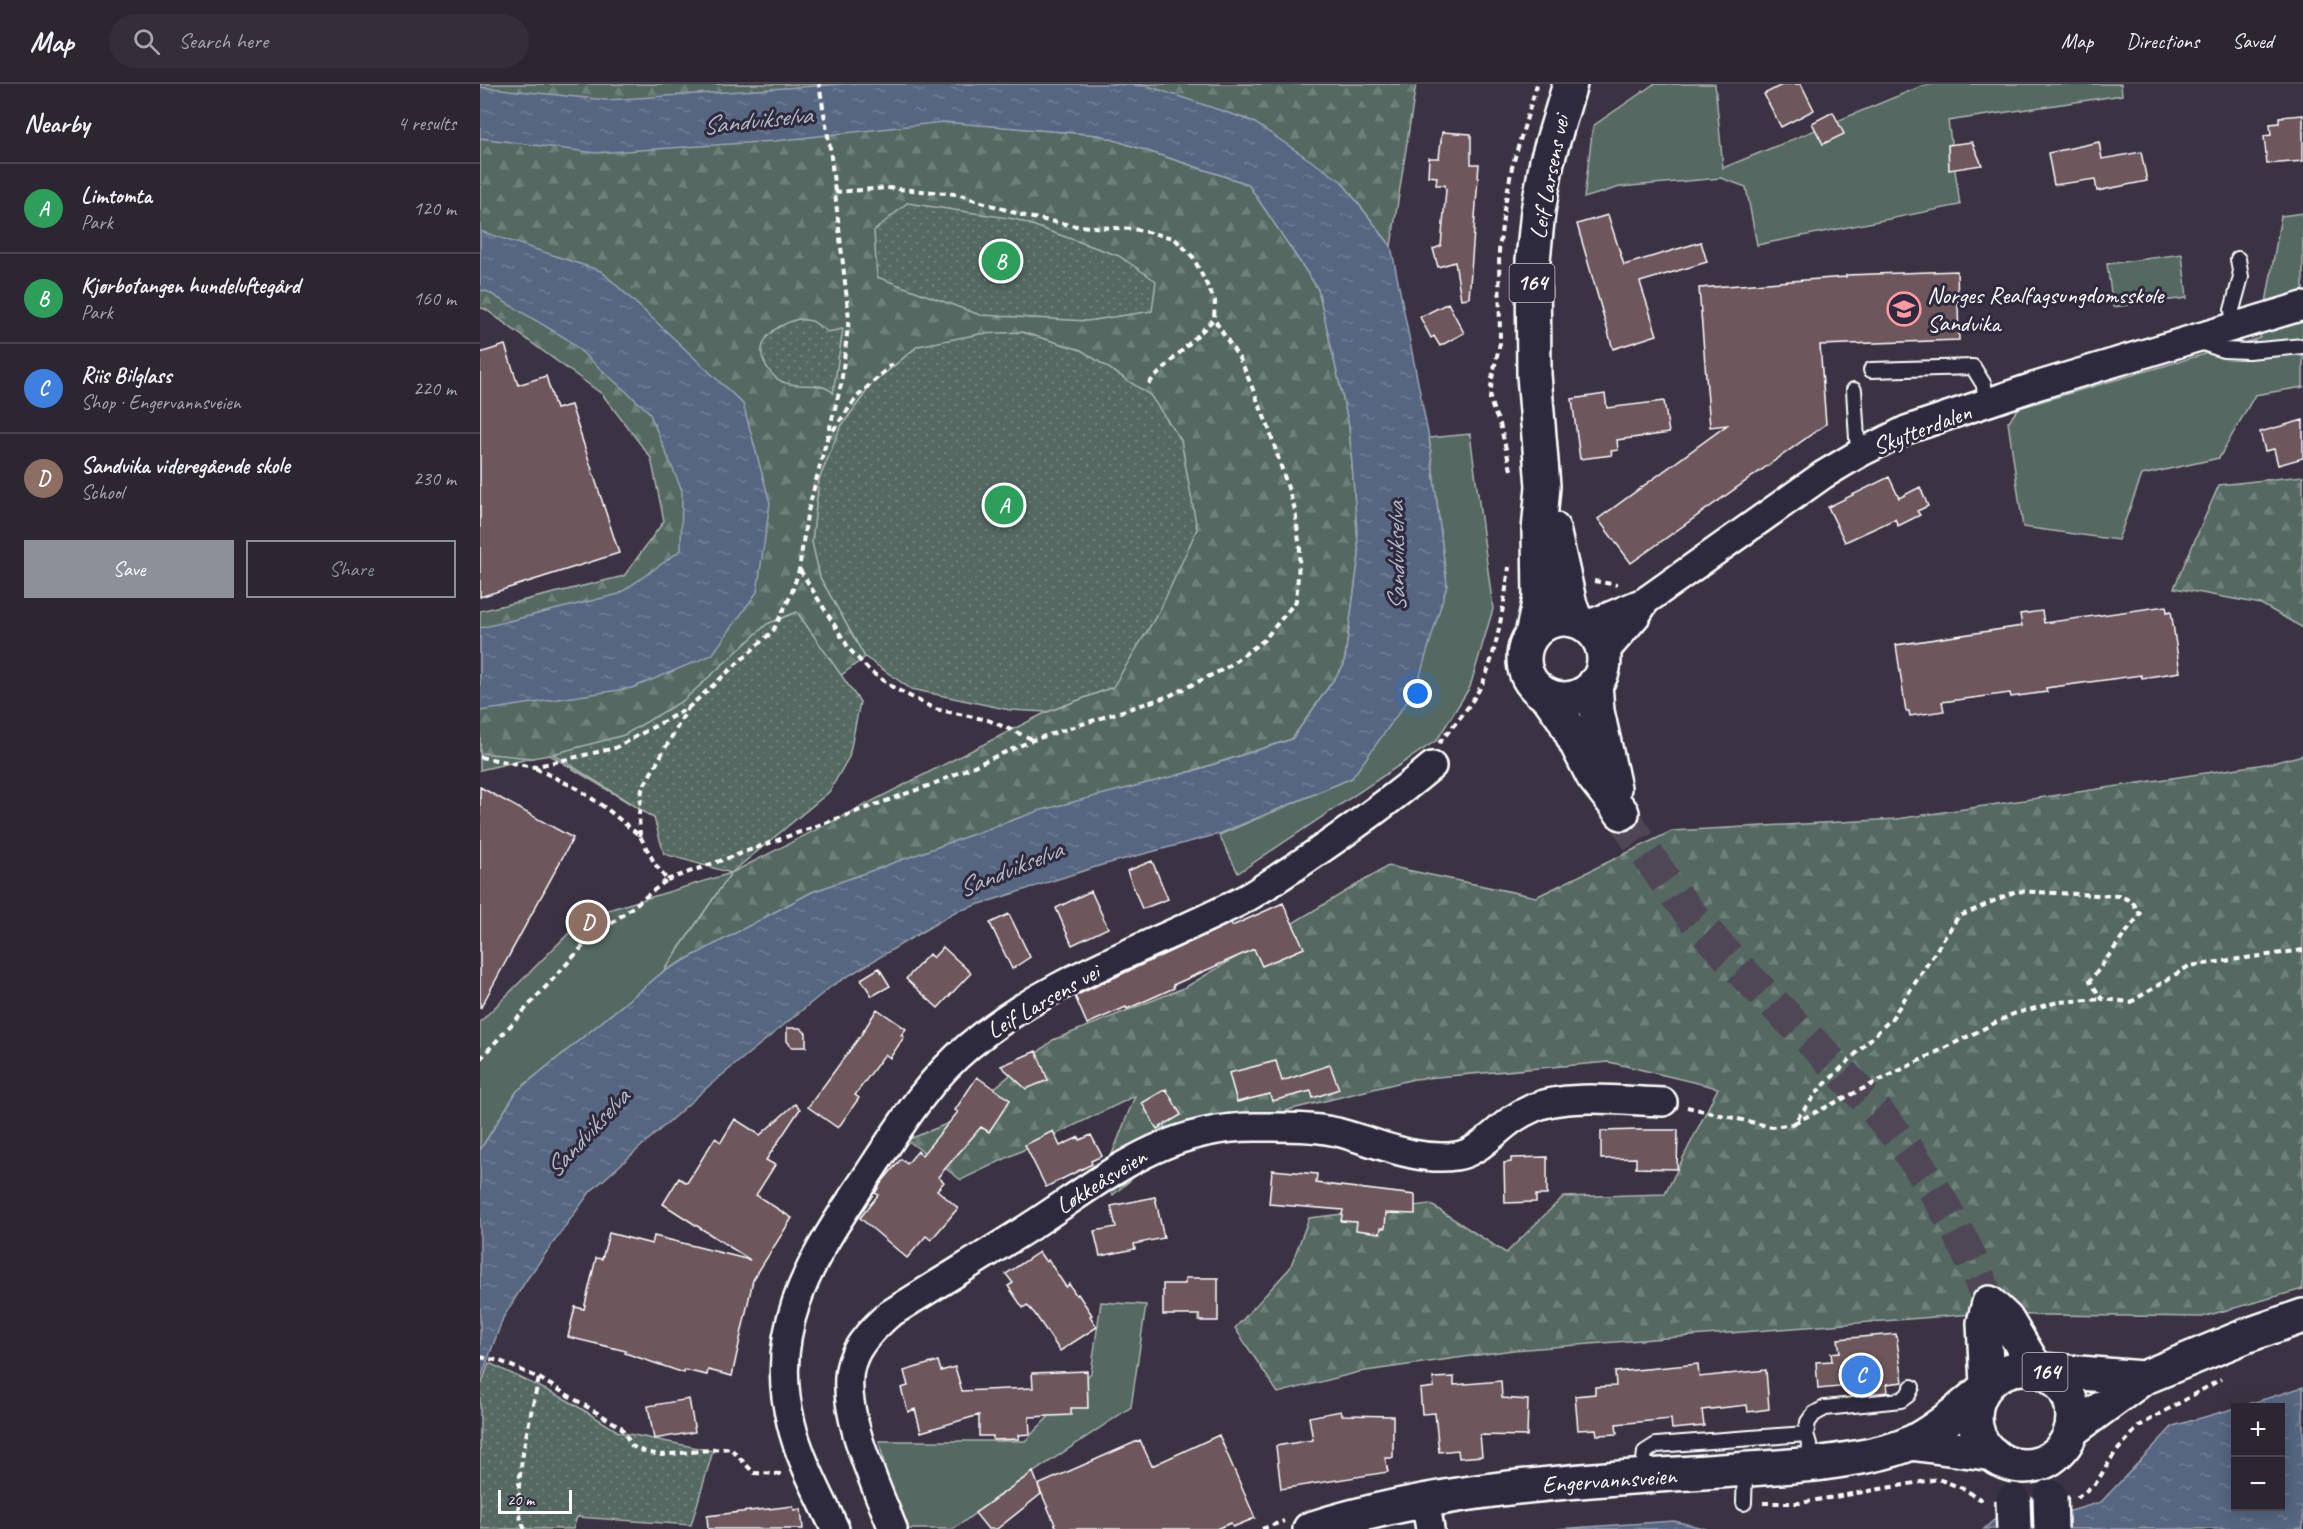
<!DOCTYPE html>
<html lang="en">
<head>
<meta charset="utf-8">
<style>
	body { margin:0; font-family:Caveat,sans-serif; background:#342e3a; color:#f1f3f6 }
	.controls { position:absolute; right:18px; bottom:18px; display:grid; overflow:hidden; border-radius:0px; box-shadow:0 3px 15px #0003 }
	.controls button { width:54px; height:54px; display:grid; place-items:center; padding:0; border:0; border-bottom:2px solid #48434d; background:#2c2632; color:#f1f3f6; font:30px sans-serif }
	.scale { position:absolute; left:18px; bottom:15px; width:74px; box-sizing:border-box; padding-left:6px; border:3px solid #fff; border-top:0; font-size:16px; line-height:21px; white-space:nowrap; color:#fff; -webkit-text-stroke:4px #2f2a3d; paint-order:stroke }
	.you { position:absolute; left:938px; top:610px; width:21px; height:21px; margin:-15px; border:4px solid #fff; border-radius:50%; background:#1a73e8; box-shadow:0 0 0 9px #1a73e833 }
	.badge { display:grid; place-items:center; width:39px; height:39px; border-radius:50%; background:#8c9099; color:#fff; font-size:20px; font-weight:700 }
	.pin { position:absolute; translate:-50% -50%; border:3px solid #fff; box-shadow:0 2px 6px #0006 }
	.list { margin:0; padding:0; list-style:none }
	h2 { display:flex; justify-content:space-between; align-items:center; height:78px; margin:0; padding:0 24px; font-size:26px }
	h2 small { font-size:20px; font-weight:400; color:#a6a5ac }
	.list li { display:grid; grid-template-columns:39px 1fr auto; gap:18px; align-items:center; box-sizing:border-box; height:90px; padding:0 24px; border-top:2px solid #48434d }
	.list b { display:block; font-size:22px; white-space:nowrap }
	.list p { margin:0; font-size:20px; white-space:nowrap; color:#a6a5ac }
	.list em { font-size:20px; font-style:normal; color:#a6a5ac }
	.actions { display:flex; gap:12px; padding:18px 24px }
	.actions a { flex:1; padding:14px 0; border:2px solid #8c9099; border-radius:0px; text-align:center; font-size:21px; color:#8c9099 }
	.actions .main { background:#8c9099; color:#fff }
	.icon { flex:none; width:33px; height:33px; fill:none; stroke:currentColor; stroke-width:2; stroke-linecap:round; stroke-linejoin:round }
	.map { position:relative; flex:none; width:1823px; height:1445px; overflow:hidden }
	header { display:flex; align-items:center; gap:36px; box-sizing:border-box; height:84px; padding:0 30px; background:#2c2632; border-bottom:2px solid #48434d }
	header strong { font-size:28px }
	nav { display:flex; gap:33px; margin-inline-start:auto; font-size:21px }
	.search { width:420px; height:54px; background:#342e3a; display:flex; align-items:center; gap:15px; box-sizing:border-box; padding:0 21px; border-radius:33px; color:#a6a5ac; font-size:22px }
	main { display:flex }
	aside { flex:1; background:#2c2632 }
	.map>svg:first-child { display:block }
</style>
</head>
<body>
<header>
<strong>Map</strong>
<div class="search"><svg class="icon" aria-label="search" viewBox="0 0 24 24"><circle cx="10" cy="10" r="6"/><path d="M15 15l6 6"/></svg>Search here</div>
<nav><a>Map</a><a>Directions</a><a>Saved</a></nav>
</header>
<main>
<aside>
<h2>Nearby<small>4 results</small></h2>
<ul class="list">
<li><span class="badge" style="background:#2e9e5b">A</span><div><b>Limtomta</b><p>Park</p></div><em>120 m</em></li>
<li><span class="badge" style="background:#2e9e5b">B</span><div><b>Kjørbotangen hundeluftegård</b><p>Park</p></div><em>160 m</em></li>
<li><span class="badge" style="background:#3f7fe0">C</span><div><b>Riis Bilglass</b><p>Shop · Engervannsveien</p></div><em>220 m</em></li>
<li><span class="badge" style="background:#8d6e63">D</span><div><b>Sandvika videregående skole</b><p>School</p></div><em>230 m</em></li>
</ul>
<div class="actions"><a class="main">Save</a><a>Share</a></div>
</aside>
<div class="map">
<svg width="1823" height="1445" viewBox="0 0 1823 1445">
	<defs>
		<pattern id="forest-firs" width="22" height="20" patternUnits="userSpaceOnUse" patternTransform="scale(1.5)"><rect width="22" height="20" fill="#556962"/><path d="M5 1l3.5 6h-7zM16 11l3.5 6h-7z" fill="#6e807a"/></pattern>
		<pattern id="park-dots" width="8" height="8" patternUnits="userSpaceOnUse" patternTransform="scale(1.5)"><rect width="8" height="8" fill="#556962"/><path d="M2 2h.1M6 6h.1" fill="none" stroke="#6e807a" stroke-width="1.8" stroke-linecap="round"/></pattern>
		<pattern id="water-ripples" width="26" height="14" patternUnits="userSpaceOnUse" patternTransform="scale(1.5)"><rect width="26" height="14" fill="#576681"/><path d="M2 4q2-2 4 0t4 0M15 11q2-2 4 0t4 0" fill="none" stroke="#707d94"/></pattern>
	</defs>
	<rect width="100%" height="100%" fill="#3b3343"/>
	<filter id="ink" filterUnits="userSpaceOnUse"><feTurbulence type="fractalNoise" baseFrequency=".0167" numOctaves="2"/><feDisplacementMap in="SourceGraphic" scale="12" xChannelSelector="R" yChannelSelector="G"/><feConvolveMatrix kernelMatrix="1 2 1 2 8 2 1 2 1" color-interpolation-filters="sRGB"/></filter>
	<g filter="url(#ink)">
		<path fill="#556962" stroke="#aab4b0" stroke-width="1.5" d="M1174,0H1235L1243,84L1442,2L1455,0H1641L1642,11L1468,37L1480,121L1277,161L1266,103L1241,94L1140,103L1104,114L1113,42Z
			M1823,129V303L1775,311L1739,374L1662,391L1638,456L1543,443L1528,338L1539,324L1780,254L1801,132Z
			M1702,170L1707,214L1633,223L1627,180Z
			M990,350L1013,525L990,603L957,656L758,789L739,751L872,694L967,501L949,354Z
			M0,650L52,674L0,686Z
			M251,789L183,888L37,1007L0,1066V938L105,833Z
			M621,1218L666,1221L651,1323L518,1412L474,1445H427L410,1404L399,1357H545L611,1289Z"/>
		<path fill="url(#forest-firs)" stroke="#aab4b0" stroke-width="1.5" d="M0,0H531L470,38L619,51L768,100L838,205L869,341L879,472L864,581L812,655L332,808L183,888L251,789L567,628L633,603L438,262L392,300L360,344L340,493L385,573L174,734L70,671L52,674L0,669V527L144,492L184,437L171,374L122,310L5,225L0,224Z
			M630,0H936L911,162L861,97Z
			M1823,392V544L1781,520L1694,504L1739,401Z
			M1823,671V1205L1722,1233L1493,1230L1033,1266L879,1288L798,1309L755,1244L810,1184L829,1134L950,1120L1026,1169L1083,1113L1185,1110L1238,1004L1129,978L934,995L812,1025L675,1075L633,1111L621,1098L655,1012L481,1096L427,1056L474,1037L573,956L706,903L908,782L1056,813L1192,747L1417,735L1792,679Z"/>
		<path fill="url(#park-dots)" stroke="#aab4b0" stroke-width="1.5" d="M427,119L535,135L639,172L676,197L672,227L607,237L500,231L397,193L394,147Z
			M318,235L332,237L348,248L363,245L353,309C335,290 300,318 283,275C280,267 283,256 290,250C297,242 308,238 318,235Z
			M542,248L601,266L670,311L701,356L717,445L680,526L633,603L567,628L530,626L431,605L385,573L340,493L332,458L339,396L360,344L392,300L438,262L500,250Z
			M317,528L380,618L369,673L349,708L251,789L184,770L174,734L73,670L144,651L204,616L287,540Z
			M9,1279L87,1316L139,1348L233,1367L211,1441L97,1433L93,1445H0V1304Z"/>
		<path fill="url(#water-ripples)" stroke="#9aa3b3" stroke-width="1.5" d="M364,0H630L668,2L772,37L861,97L911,162L949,354L967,501L936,605L872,694L739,750L622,781L475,828L353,901L230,1001L110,1108L45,1198L23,1234L0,1297V1066L37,1007L183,888L332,808L558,727L710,688L812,655L864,581L879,472L869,341L838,205L768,100L619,51L463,38L295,57L116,69L0,54V3L127,16Z
			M0,147L121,187L186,247L263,320L290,419L277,508L232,571L152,604L0,627V544L139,510L201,466L202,407L169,328L87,255L8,208L0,206Z
			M1823,1303V1445H1504L1515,1435L1550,1439L1621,1418L1693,1342L1756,1324V1422H1800V1324H1756Z
			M1194,1437L1227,1445H1077Z"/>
		<path fill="#6d565c" stroke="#fff" stroke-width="1.5" d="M1304,0H1321L1334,26L1301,43L1284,10Z
			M1353,28L1364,50L1343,60L1332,39Z
			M1823,31V77L1787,80L1784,52L1791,51L1790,40L1799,39V33Z
			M962,48L991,50V80H999L989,214L981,215L975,178L958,183L953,165L961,162L966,106L965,101H956L957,93L948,92L949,74H959Z
			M1492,58L1502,81L1469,86L1468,61Z
			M1619,58L1622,75L1661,68L1667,97L1617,107L1615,95L1574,101L1568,69Z
			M1128,131L1144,181L1221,158L1227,178L1160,198L1177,251L1133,265L1097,140Z
			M1477,187L1479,256L1340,261L1346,340L1151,479L1118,435L1247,341L1230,343L1219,204L1366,193V191Z
			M968,219L984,249L960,262L954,252L951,254L940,233Z
			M25,261L38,301L66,292L76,325L91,321L139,469L0,513V269Z
			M1125,310L1127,324L1184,317L1189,349L1137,356L1138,366L1131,367L1132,371L1100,375L1092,315Z
			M1823,336V374L1798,381L1794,365L1785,367L1780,348Z
			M1409,393L1419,414L1440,403L1448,422L1437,427L1440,431L1418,442L1415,435L1365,458L1348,423Z
			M1686,522L1687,528L1691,527L1700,588L1662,594L1661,591L1566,604L1567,608L1531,613L1530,609L1462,618L1464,627L1430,632L1429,627H1426L1416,561L1542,542L1540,530L1562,527L1564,539Z
			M0,703L93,754L0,925Z
			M672,777L688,815L662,825L647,787Z
			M611,807L628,844L592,861L576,824Z
			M803,819L824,864L782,882L774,865L693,901L694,904L647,925L646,923L607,940L595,912L751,839L752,842Z
			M529,830L550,873L532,885L510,839Z
			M463,863L491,889L458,924L426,895L449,870L453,874Z
			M399,884L410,902L392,912L381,895Z
			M397,925L426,945L421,951L424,953L410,974L405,970L375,1011L379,1014L358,1044L328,1023L381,951Z
			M307,944H320L326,949V963H312L307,957Z
			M556,967L568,996L546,1005L521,982Z
			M796,977L802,997L850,981L859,1005L833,1014L831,1007L792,1017L790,1010L757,1018L749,989Z
			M497,993L530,1016L509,1048L501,1043L458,1093L464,1098L457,1106L478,1124L451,1156L446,1152L427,1174L380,1134L398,1111L395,1109L401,1099L421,1075L427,1080L438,1067L442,1071L478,1028L475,1026Z
			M686,1005L701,1031L677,1045L662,1019Z
			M315,1020L320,1025L286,1076L295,1081L276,1111L312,1134L273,1196L252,1292L228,1286L227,1291L204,1286V1289L145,1269L146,1267L88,1253L95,1223L104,1225L116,1174L122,1175L129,1149L172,1160L174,1152L270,1176L183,1120L199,1094L207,1099L235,1054L241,1058L255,1035L280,1051Z
			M1160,1046H1198L1197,1085L1156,1084V1074L1121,1075V1047Z
			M573,1047L580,1062L599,1053L600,1056L611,1051L622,1072L611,1077L612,1080L566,1103L545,1061Z
			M1067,1073V1111H1056V1118L1025,1119L1024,1079L1031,1078V1074Z
			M792,1086L837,1090L836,1099L935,1111V1130L906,1129L905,1144H901L900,1149L876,1146L877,1138L861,1137L863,1126L789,1120Z
			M675,1113L684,1154L654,1160L655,1165L620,1172L614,1147L636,1143L631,1122Z
			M559,1168L566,1178L568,1176L586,1203L589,1200L596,1211L598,1210L612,1231L610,1232L617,1243L580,1267L555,1230L547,1221L543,1224L528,1202L533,1199L526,1190Z
			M705,1194H738V1237H719V1231H683V1200H705Z
			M1416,1250L1423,1298L1407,1300L1408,1308L1381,1311L1380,1301L1338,1305L1336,1278L1352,1277L1351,1269L1360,1268L1358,1255Z
			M458,1277L461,1287L475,1283L482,1307L553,1304L552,1289L607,1287L608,1324H591V1331L549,1333L550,1350L538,1351L539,1355L513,1356V1352H499V1331L441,1348L435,1325L428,1328L421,1304L428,1302L424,1287Z
			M1218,1280L1219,1293L1286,1286L1289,1325L1268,1328L1267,1321L1222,1326L1224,1342L1192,1345L1191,1335L1136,1340L1137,1350L1117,1351L1116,1345L1098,1346L1095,1312L1115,1310V1303L1136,1302L1135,1288Z
			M974,1293V1301L1021,1297L1022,1314L1048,1316L1047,1352L1000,1351L1002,1372L979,1374L978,1366L959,1368L955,1329L942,1330L940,1305L954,1303L953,1294Z
			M209,1315L215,1348L174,1355L168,1322Z
			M861,1327L862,1331L913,1332V1374H905L908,1388L801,1405L796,1362L833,1356L829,1333Z
			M739,1351L775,1434L753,1443L751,1439L736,1445H577L558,1401L561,1410L517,1445H508L495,1429L553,1388L558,1401L660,1356L672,1382Z
			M313,1422L314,1426L321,1425L323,1445H228L227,1432Z"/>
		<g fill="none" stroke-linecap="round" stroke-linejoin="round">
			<path stroke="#4f4756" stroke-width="33" stroke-dasharray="33 16" stroke-linecap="butt" d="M1142,729C1163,766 1186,800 1213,833C1272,904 1344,964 1403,1035C1449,1089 1484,1152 1509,1219"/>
			<defs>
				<path id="service" d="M1754,243L1752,226L1761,193L1758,175
					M1717,257L1743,266L1768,267L1823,262
					M1391,286L1493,283L1504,301L1505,320
					M1374,306L1377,355L1380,369
					M1335,1380L1326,1350L1328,1338L1334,1330L1345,1324L1421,1316L1428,1311L1432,1303
					M1162,1393L1165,1368L1176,1361L1326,1350
					M1264,1419L1265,1386"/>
				<path id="minor" d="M1105,541C1126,535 1144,525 1164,518L1343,391L1380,369L1426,346L1553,303L1823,222
					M1123,570L1156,532L1164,519
					M945,1416L950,1445
					M355,1445C340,1412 319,1374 311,1339C288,1249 327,1182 375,1110C410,1059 441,1002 489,962C567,896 669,864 759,818C779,808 797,794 815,783C863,751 908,719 952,682
					M413,1445C397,1404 357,1321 372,1278C378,1259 394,1244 408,1231C455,1201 504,1172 551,1142C624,1095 681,1043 775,1043C802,1043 831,1042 857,1048C896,1058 935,1078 976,1072C998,1069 1015,1047 1033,1035C1039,1031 1046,1027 1053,1024C1085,1009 1146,1017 1183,1018"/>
				<path id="secondary" d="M1561,1286L1663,1294
					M1592,1346L1663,1294L1768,1251L1823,1232
					M1430,1359L1513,1370
					M830,1445C993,1393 1166,1395 1335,1380C1363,1376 1405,1371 1431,1359C1457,1346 1480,1325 1502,1307"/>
				<path id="primary" d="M1073,445L1090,521L1096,537
					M1044 575a40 40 0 1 1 80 0a40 40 0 1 1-80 0Z
					M1052,551L1060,514L1059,447L1063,402L1054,291L1053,176L1058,127L1067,77L1090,0
					M1115,599L1117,627L1134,704
					M1067,611L1084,635L1113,692L1142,729
					M1495 1333a49 49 0 1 1 98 0a49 49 0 1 1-98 0Z
					M1507,1301L1504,1239L1509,1219L1526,1235L1556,1285"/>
			</defs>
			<use href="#service" stroke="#fff" stroke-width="18"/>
			<use href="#minor" stroke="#fff" stroke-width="32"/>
			<use href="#secondary" stroke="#fff" stroke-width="38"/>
			<use href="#primary" stroke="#fff" stroke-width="38"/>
			<path stroke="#fff" stroke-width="4" stroke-dasharray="6 4.5" stroke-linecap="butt" d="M355,108L407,104L477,110L548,133L596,142L653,145L694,154L713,173L735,217L734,235L667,301
				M347,355L377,313L413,279
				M1031,386L1020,340L1014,328L1010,315L1012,294L1020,259L1019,167L1024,126L1032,83L1057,0
				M320,486L370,566L390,587L414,604L455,625L508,636L552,655
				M1114,497L1137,501
				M959,659C974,641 991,622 1002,600C1016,573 1025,514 1029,483
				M0,673L53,683L135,664L208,624L293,547L311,511L319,486L327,431L361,301L369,234L350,64L339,0
				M160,752L159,730L162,705L208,624
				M187,796L453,700L553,656L689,612L746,584L784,556L816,517L820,466L815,426L788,342L762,279L734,235
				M0,975L104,861L187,796L175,780L160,752L127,725L98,705L53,683
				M1207,1023L1292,1043L1313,1040L1339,1006L1412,934L1478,833L1536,807L1639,812L1652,817L1660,830L1610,897L1622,915L1651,918L1709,882L1823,866
				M1314,1039L1533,930L1578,918L1622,915
				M0,1273L20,1277L59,1294L141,1343L152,1362L165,1368L181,1371L250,1364L274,1389L303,1390
				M1597,1414L1616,1399L1635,1369L1659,1342L1741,1295
				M1283,1419H1320L1458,1395L1482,1404L1505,1418
				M45,1445C27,1418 52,1327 59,1294
				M782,1445L804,1437"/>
			<use href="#service" stroke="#2f2a3d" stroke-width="14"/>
			<use href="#minor" stroke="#2f2a3d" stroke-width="27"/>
			<use href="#secondary" stroke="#2f2a3d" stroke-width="33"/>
			<use href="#primary" stroke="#2f2a3d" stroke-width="33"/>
			<defs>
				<path id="primary-bridge" d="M1570,1412L1571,1445
					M1533,1416L1534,1445"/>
			</defs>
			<use href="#primary-bridge" stroke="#fff" stroke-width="38" stroke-linecap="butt"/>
			<use href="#primary-bridge" stroke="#2f2a3d" stroke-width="33"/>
		</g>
	</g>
	<defs>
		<symbol id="school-ring" viewBox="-11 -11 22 22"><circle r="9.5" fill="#2f2a3d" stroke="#ff9aa2" stroke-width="1.5"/><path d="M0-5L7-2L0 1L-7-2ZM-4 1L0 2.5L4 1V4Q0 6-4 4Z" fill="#ff9aa2"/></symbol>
	</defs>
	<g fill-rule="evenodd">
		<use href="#school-ring" x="1405" y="206" width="38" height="38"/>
	</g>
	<g text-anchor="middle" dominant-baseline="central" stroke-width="6" stroke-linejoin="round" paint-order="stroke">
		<g fill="#2f2a3d" stroke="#c1bfc5" stroke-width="1.5">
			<rect x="1029.5" y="180" width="45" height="38" rx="4.5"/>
			<rect x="1542.5" y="1269" width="45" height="38" rx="4.5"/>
		</g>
		<g font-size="22" font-weight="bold" fill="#fff">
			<text x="1052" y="199">164</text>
			<text x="1565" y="1288">164</text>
		</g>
		<g font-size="24" fill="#fff" stroke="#2f2a3d">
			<text transform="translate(1069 93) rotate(-79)">Leif Larsens vei</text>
			<text transform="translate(1442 345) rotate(-21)">Skytterdalen</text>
			<text transform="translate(563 917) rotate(-30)">Leif Larsens vei</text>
			<text transform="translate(621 1097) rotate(-32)">Løkkeåsveien</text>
			<text transform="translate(1129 1396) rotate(-4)">Engervannsveien</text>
		</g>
		<g font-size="24" fill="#fff" stroke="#2f2a3d" text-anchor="start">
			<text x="1447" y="211">Norges Realfagsungdomsskole<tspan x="1447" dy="28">Sandvika</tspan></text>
		</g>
		<g font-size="26" font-style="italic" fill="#b3bac6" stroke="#2f2a3d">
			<text transform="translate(277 36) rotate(-6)">Sandvikselva</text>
			<text transform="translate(916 473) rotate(-91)">Sandvikselva</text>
			<text transform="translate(530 785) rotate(-22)">Sandvikselva</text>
			<text transform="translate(107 1049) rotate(-47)">Sandvikselva</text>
		</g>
	</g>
</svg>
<div class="controls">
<button>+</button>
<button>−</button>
</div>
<div class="scale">20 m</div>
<div class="you"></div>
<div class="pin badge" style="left:524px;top:421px;background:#2e9e5b">A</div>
<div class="pin badge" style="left:521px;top:177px;background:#2e9e5b">B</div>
<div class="pin badge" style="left:1381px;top:1291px;background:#3f7fe0">C</div>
<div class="pin badge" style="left:108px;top:838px;background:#8d6e63">D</div>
</div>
</main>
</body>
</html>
